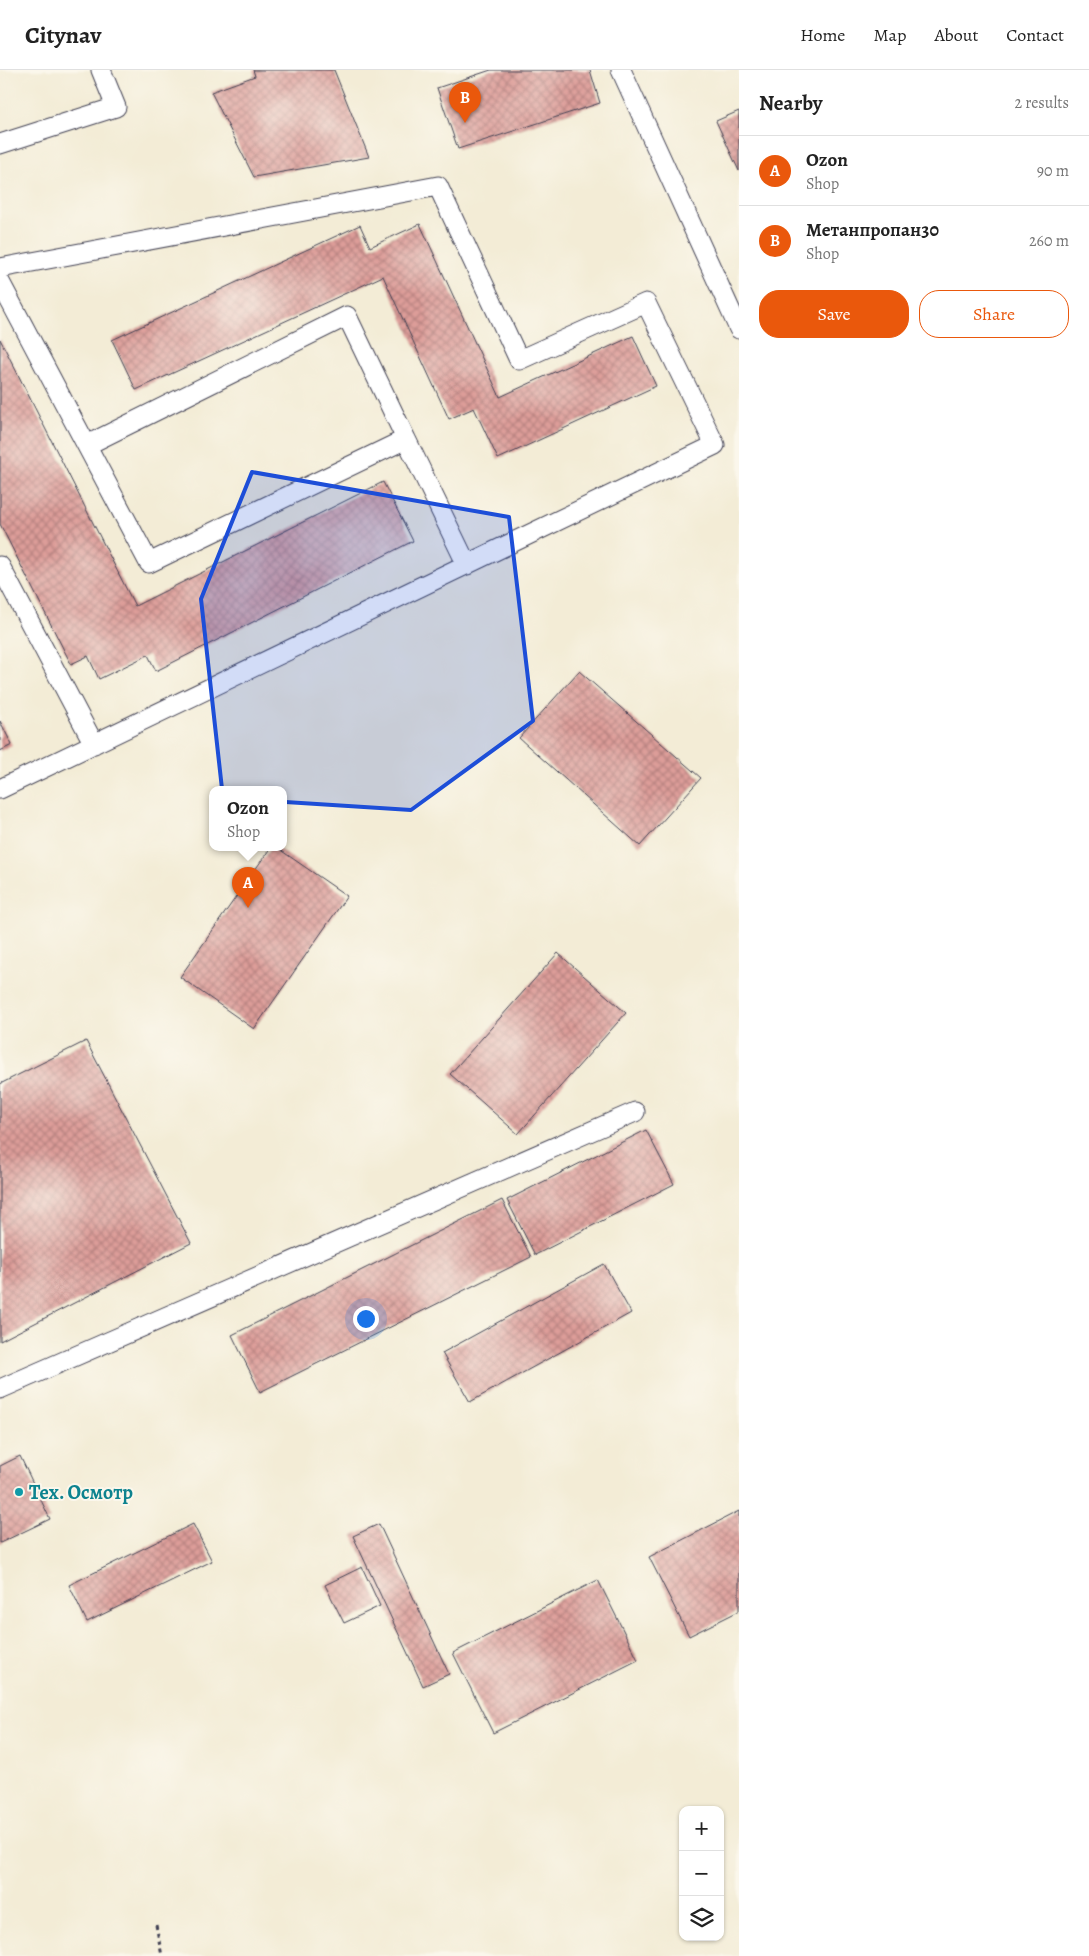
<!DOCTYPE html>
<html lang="en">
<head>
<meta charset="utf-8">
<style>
	body { margin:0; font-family:Alegreya,serif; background:#f6f6f6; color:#222 }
	.controls { position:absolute; right:15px; bottom:15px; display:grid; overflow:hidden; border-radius:10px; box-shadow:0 1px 4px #0004 }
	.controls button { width:45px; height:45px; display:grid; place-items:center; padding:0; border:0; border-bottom:1px solid #e0e0e0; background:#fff; color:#222; font:25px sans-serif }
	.you { position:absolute; left:365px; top:1248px; width:18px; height:18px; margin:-12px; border:4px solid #fff; border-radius:50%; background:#1a73e8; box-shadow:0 0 0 8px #1a73e833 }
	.badge { display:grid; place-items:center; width:32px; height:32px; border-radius:50%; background:#ea580c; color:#fff; font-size:16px; font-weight:700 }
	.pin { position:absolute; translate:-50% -41px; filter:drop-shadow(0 1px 2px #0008) }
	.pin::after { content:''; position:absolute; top:26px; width:18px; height:15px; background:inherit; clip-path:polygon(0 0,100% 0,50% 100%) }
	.popup { position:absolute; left:209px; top:716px; width:78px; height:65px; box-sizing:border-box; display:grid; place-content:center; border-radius:10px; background:#fff; filter:drop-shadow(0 1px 4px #0005); font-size:16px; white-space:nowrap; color:#767676 }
	.popup b { font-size:19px; color:#222 }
	.popup::after { content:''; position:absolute; left:50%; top:100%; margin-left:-10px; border:10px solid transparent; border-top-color:#fff }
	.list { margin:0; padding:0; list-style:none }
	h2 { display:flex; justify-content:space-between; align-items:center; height:65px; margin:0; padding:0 20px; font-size:21px }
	h2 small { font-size:16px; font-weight:400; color:#767676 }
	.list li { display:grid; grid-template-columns:32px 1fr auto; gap:15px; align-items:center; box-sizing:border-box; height:70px; padding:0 20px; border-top:1px solid #e0e0e0 }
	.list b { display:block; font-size:19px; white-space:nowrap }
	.list p { margin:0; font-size:16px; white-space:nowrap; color:#767676 }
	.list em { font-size:16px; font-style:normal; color:#767676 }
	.actions { display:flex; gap:10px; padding:15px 20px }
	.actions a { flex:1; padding:11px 0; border:1px solid #ea580c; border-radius:20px; text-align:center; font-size:18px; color:#ea580c }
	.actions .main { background:#ea580c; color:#fff }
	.icon { flex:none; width:28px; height:28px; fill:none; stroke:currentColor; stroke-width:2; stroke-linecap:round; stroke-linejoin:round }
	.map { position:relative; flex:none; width:739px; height:1886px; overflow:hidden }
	header { display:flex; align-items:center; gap:30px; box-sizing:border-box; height:70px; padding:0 25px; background:#fff; border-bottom:1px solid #e0e0e0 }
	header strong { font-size:24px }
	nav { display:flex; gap:28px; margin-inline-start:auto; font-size:18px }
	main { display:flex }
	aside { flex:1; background:#fff }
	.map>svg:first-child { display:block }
</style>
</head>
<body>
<header>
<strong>Citynav</strong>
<nav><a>Home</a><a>Map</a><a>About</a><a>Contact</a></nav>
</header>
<main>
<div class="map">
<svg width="739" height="1886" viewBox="0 0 739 1886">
	<defs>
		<pattern id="building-cross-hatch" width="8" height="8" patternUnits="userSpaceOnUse" patternTransform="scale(1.25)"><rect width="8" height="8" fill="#dd9d99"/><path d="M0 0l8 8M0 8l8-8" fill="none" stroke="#b3807e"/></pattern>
	</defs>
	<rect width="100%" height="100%" fill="#fbf7ec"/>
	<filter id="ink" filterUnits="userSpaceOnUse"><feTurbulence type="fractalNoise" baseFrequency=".02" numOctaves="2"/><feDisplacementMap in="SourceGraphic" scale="10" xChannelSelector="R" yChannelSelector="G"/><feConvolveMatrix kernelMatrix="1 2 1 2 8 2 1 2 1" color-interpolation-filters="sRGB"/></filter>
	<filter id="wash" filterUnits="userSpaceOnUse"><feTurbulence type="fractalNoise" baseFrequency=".0096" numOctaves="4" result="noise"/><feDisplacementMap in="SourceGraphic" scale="20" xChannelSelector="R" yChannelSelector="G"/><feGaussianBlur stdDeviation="1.12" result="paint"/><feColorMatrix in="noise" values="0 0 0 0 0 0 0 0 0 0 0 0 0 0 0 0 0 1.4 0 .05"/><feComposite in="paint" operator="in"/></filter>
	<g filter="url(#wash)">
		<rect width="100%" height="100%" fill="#f3ecd6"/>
		<g id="blocks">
			<path fill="url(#building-cross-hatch)" d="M253,0H334L369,87L254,107L211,22L255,6Z
				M491,0H590L600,33L458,79L437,18Z
				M739,41V101L716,51Z
				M420,154L500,327L633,266L656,316L498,389L474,338L449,349L383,206L136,320L112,270L360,155L370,177Z
				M0,269L135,536L383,412L413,471L156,601L148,585L99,609L88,586L71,594L0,454Z
				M579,601L701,708L640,776L519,668Z
				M0,651L12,675L0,681Z
				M271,777H276L347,826L254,959L180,907Z
				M558,883L626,943L518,1064L450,1004Z
				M86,971L191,1173L0,1271V1014Z
				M646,1060L674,1114L535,1185L507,1130Z
				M502,1130L531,1187L260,1322L232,1265Z
				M604,1194L631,1243L470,1332L442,1283Z
				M20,1386L50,1449L0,1473V1396Z
				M739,1441V1541L689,1566L649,1487Z
				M193,1454L212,1491L87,1552L69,1515Z
				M379,1454L449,1604L423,1616L353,1466Z
				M362,1497L380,1536L344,1553L325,1515Z
				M598,1510L638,1590L493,1663L453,1583Z"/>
		</g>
	</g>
	<g filter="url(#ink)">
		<use href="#blocks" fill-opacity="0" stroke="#414052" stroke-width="1"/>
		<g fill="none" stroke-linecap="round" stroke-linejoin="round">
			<defs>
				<path id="lane" d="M621,0L739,259
					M0,74L116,37L101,0
					M0,198L438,116L519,290L646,233L715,375L0,719
					M0,212L149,493L406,369L467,495
					M87,375L347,246L406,369
					M0,496L94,674
					M0,1319L635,1042"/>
			</defs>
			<use href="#lane" stroke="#414052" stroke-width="21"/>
			<path stroke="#414052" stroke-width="3" stroke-dasharray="4 4" stroke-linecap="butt" d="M156,1855L162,1886"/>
			<use href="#lane" stroke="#fff" stroke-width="19"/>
		</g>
	</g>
	<path fill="#1d4ed8" fill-opacity="0.2" stroke="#1d4ed8" stroke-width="4" stroke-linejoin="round" d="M252,402L509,447L533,651L411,740L223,728L201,529Z"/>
	<circle fill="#0f9aa8" stroke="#fbf7ec" stroke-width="2" cx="19" cy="1422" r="5"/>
	<g text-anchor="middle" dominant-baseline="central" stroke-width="4" stroke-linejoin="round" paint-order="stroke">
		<g font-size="20" font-weight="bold" fill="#0d838f" stroke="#fbf7ec" text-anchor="start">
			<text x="29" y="1422">Тех. Осмотр</text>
		</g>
	</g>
</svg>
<div class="controls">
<button>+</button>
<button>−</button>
<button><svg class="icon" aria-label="layers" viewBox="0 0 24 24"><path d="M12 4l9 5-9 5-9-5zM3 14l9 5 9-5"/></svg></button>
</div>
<div class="you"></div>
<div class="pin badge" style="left:248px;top:838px">A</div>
<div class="popup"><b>Ozon</b>Shop</div>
<div class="pin badge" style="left:465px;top:53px">B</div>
</div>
<aside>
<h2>Nearby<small>2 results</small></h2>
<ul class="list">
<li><span class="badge">A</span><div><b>Ozon</b><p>Shop</p></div><em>90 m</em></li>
<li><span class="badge">B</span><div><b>Метанпропан30</b><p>Shop</p></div><em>260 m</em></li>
</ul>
<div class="actions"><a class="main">Save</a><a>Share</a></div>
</aside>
</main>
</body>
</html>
